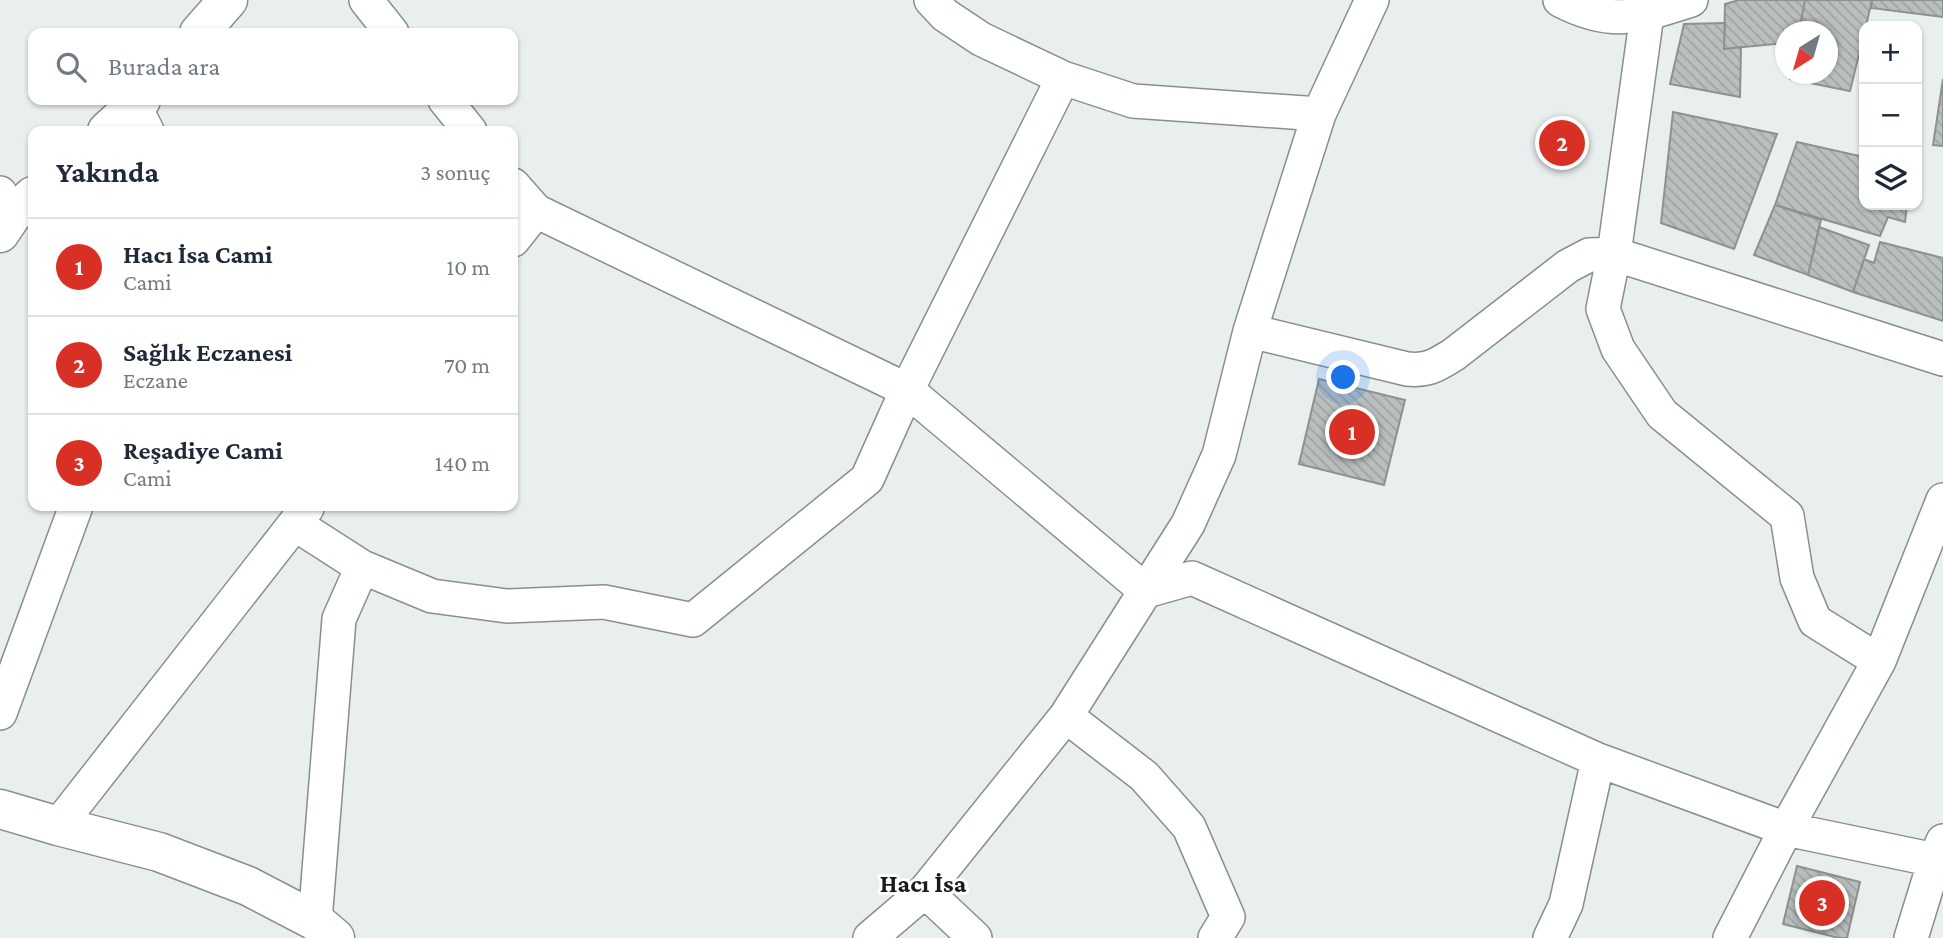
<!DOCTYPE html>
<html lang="tr">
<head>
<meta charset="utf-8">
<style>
	body { margin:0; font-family:"Crimson Pro",serif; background:#f6f6f7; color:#1f2937 }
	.controls { position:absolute; right:21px; top:21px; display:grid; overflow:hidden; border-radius:14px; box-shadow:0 2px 5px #0004 }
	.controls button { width:63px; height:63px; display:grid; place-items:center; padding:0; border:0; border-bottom:2px solid #e0e1e3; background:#fff; color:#1f2937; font:35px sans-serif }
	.compass { position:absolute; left:1775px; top:21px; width:63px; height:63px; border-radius:50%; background:#fff; box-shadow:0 2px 5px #0004; rotate:217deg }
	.you { position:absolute; left:1344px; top:378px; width:24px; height:24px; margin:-18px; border:5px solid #fff; border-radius:50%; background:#1a73e8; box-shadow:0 0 0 10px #1a73e833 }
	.badge { display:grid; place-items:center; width:46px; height:46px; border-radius:50%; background:#d93025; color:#fff; font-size:23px; font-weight:700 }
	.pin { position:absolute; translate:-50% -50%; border:4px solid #fff; box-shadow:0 2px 7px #0006 }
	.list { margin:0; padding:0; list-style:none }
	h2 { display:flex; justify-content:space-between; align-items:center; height:91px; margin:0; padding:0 28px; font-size:30px }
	h2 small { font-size:23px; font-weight:400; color:#747a83 }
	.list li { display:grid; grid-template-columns:46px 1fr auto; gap:21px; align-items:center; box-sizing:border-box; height:98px; padding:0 28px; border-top:2px solid #e0e1e3 }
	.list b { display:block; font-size:26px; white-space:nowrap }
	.list p { margin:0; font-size:23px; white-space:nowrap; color:#747a83 }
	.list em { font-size:23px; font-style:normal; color:#747a83 }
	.icon { flex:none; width:38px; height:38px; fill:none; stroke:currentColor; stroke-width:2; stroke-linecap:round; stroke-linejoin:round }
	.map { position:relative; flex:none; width:1943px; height:938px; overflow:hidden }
	.search { position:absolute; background:#fff; box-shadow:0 2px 5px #0004; left:28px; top:28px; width:490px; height:77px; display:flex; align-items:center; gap:18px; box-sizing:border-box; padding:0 24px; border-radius:14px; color:#747a83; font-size:26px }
	.panel { position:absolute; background:#fff; box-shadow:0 2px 5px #0004; left:28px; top:126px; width:490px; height:385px; border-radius:14px }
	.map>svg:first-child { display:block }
</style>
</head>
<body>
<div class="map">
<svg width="1943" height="938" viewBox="0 0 1943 938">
	<defs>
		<pattern id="building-back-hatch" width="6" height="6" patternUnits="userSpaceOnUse" patternTransform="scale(1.75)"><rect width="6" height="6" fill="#b9bfbe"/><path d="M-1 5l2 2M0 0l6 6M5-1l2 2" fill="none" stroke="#9ea4a3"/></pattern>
	</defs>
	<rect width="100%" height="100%" fill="#e9efee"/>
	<path fill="url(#building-back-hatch)" stroke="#8d9291" stroke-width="2" d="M1739,0H1805L1799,32H1786V43L1724,49L1725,4Z
		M1805,0H1872L1866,26H1864V34L1850,91L1790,79L1791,74H1828V32H1799Z
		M1872,0H1943V17L1871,8Z
		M1725,23L1724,49L1741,47L1740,97L1670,84L1684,24Z
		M1943,79V146L1933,145Z
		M1673,112L1777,134L1734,249L1661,223Z
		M1797,142L1864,157V205H1907L1905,222L1888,217L1880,236L1775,205Z
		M1775,205L1821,220L1808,275L1754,255Z
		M1819,227L1869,245L1853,292L1808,275Z
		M1880,242L1943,258V321L1853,292L1864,259L1874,263Z
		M1319,379L1405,400L1384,485L1299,464Z
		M1797,866L1860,882L1847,938H1839L1783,924Z"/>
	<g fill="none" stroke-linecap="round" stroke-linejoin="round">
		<defs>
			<path id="street" d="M366,0L392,33
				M931,0L945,15L981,39L1063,78L1133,101L1319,114
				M1560,0C1612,27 1638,17 1691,0
				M445,100L470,131
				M135,107L147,131
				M513,185L536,211L907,390L1146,591L1192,578L1598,760L1786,829L1935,860
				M0,193L12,215
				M513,240L536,211
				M1250,331L1407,369C1428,371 1435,366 1453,355L1568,266L1589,255L1614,254L1647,14
				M295,524L362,567L432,596L507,606L604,602L693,620L867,479L907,390L1063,78
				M1879,661L1815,621L1797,578L1787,516L1662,414L1618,349L1603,309L1614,254L1943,359
				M0,713L76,506
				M1066,716L1144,776L1189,827L1228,917L1215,938
				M58,826L307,508
				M925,891L975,938
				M315,921L339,619L362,567
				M870,938L925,891L1066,716L1188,524L1219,455L1250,331L1319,114L1372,0
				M1550,938L1566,904L1598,760
				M1730,938L1786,829L1879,661L1943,500
				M1911,938L1935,860L1943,841"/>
			<path id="secondary" d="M199,33L228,0
				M107,131L141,100
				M0,233L12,215L33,196
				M0,809L58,826L159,852L248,886L315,921L335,938"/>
		</defs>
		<use href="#street" stroke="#898f8e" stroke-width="36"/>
		<use href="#secondary" stroke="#898f8e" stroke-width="41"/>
		<use href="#street" stroke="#fff" stroke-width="33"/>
		<use href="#secondary" stroke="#fff" stroke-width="38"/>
	</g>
	<g text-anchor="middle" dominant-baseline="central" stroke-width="6" stroke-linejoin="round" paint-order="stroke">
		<g font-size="26" font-weight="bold" fill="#191b1b" stroke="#fff">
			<text x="923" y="883">Hacı İsa</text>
		</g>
	</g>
</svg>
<div class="controls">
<button>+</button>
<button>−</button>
<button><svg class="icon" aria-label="layers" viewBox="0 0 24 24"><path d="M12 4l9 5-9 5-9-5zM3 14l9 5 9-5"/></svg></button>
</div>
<svg class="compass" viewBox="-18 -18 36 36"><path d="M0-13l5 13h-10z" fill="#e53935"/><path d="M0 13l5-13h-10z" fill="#747a83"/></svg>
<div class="you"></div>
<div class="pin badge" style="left:1352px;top:432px">1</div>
<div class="pin badge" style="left:1562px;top:143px">2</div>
<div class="pin badge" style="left:1822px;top:903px">3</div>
<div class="search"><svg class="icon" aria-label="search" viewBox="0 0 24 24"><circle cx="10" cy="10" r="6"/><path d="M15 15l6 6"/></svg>Burada ara</div>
<section class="panel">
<h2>Yakında<small>3 sonuç</small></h2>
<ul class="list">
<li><span class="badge">1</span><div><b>Hacı İsa Cami</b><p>Cami</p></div><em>10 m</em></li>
<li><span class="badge">2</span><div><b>Sağlık Eczanesi</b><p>Eczane</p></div><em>70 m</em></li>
<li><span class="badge">3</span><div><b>Reşadiye Cami</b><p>Cami</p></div><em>140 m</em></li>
</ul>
</section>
</div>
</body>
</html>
